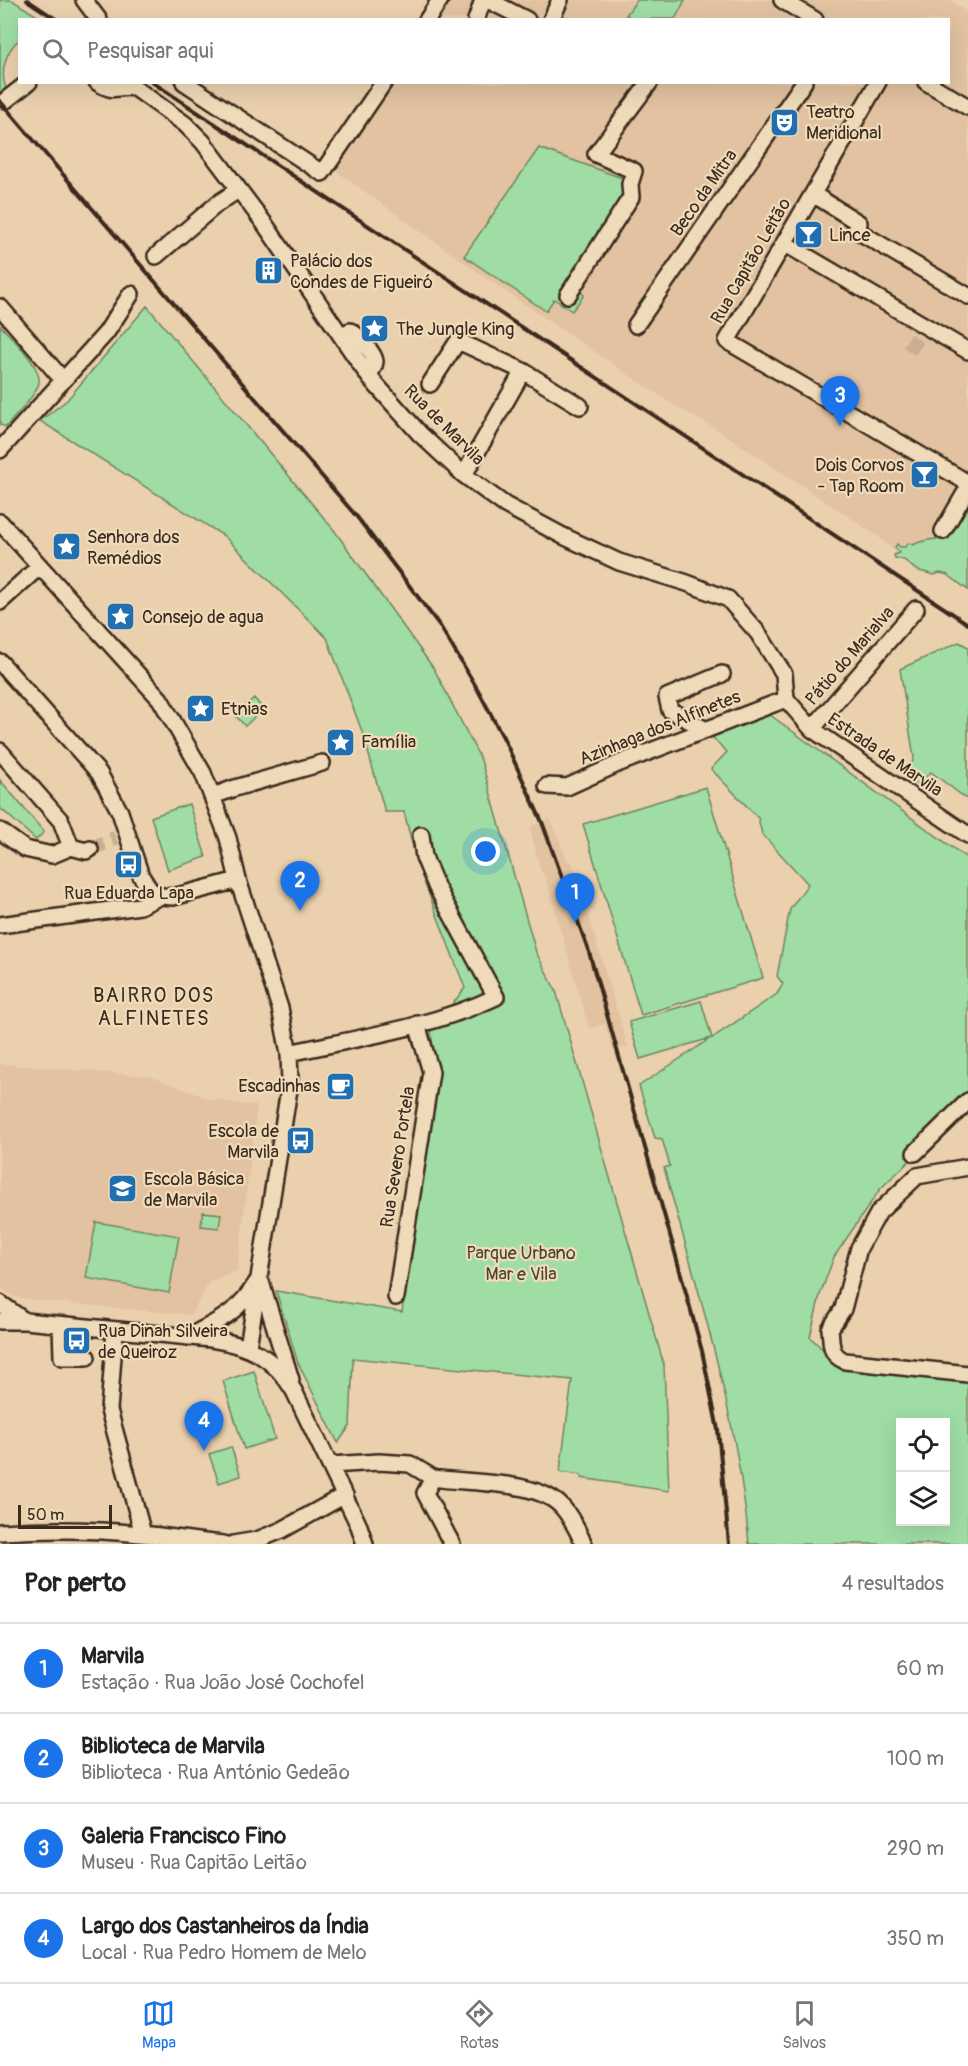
<!DOCTYPE html>
<html lang="pt">
<head>
<meta charset="utf-8">
<style>
	body { margin:0; font-family:Pangolin,sans-serif; background:#f6f6f6; color:#222 }
	.controls { position:absolute; right:18px; bottom:18px; display:grid; overflow:hidden; border-radius:0px; box-shadow:0 6px 24px #0002 }
	.controls button { width:54px; height:54px; display:grid; place-items:center; padding:0; border:0; border-bottom:2px solid #e0e0e0; background:#fff; color:#222; font:30px sans-serif }
	.scale { position:absolute; left:18px; bottom:15px; width:94px; box-sizing:border-box; padding-left:6px; border:3px solid #3b2a1e; border-top:0; font-size:16px; line-height:21px; white-space:nowrap; color:#3b2a1e; -webkit-text-stroke:4px #efdbb9; paint-order:stroke }
	.you { position:absolute; left:486px; top:852px; width:21px; height:21px; margin:-15px; border:4px solid #fff; border-radius:50%; background:#1a73e8; box-shadow:0 0 0 9px #1a73e833 }
	.badge { display:grid; place-items:center; width:39px; height:39px; border-radius:50%; background:#1a73e8; color:#fff; font-size:20px; font-weight:700 }
	.pin { position:absolute; translate:-50% -50px; filter:drop-shadow(0 2px 3px #0008) }
	.pin::after { content:''; position:absolute; top:32px; width:21px; height:18px; background:inherit; clip-path:polygon(0 0,100% 0,50% 100%) }
	.list { margin:0; padding:0; list-style:none }
	h2 { display:flex; justify-content:space-between; align-items:center; height:78px; margin:0; padding:0 24px; font-size:26px }
	h2 small { font-size:20px; font-weight:400; color:#767676 }
	.list li { display:grid; grid-template-columns:39px 1fr auto; gap:18px; align-items:center; box-sizing:border-box; height:90px; padding:0 24px; border-top:2px solid #e0e0e0 }
	.list b { display:block; font-size:22px; white-space:nowrap }
	.list p { margin:0; font-size:20px; white-space:nowrap; color:#767676 }
	.list em { font-size:20px; font-style:normal; color:#767676 }
	.icon { flex:none; width:33px; height:33px; fill:none; stroke:currentColor; stroke-width:2; stroke-linecap:round; stroke-linejoin:round }
	.map { position:relative; flex:none; width:968px; height:1544px; overflow:hidden }
	.search { position:absolute; background:#fff; box-shadow:0 6px 24px #0002; left:18px; right:18px; top:18px; height:66px; display:flex; align-items:center; gap:15px; box-sizing:border-box; padding:0 21px; border-radius:0px; color:#767676; font-size:22px }
	.sheet { height:438px; background:#fff }
	nav { display:flex; justify-content:space-around; align-items:center; box-sizing:border-box; height:84px; border-top:2px solid #e0e0e0; background:#fff; font-size:16px; color:#767676 }
	nav a { display:grid; justify-items:center; gap:3px }
	nav .on { color:#1a73e8 }
	.map>svg:first-child { display:block }
</style>
</head>
<body>
<div class="map">
<svg width="968" height="1544" viewBox="0 0 968 1544">
	<rect width="100%" height="100%" fill="#ebd0ae"/>
	<filter id="ink" filterUnits="userSpaceOnUse"><feTurbulence type="fractalNoise" baseFrequency=".0167" numOctaves="2"/><feDisplacementMap in="SourceGraphic" scale="12" xChannelSelector="R" yChannelSelector="G"/><feConvolveMatrix kernelMatrix="1 2 1 2 8 2 1 2 1" color-interpolation-filters="sRGB"/></filter>
	<g filter="url(#ink)">
		<path fill="#e2c2a0" d="M446,0H951L968,14V548L909,564L879,537L718,430L672,404L493,283L332,168L390,83L948,82V20L433,19Z
			M550,818L569,863L572,862L628,1047L613,1051L605,1024L589,1028L544,873H541L530,827Z
			M0,1064L149,1076L210,1099L257,1106L237,1271L209,1282L191,1315L32,1300L12,1296L0,1287Z"/>
		<path fill="#9fdda4" stroke="#6d8461" stroke-width="1.5" fill-rule="evenodd" d="M0,0H12L42,19L20,20L19,40C5,51 0,73 6,89L0,94Z
			M637,0H685L675,19H634L626,15Z
			M539,148L633,182L578,290L584,295L572,311L554,299L546,311L464,256Z
			M147,306L334,530L434,669L481,760L536,952L556,991L664,1365L669,1491L581,1478V1475L560,1472L572,1380L353,1358L350,1426L338,1443L298,1363L276,1291L402,1312L436,1072L431,1031L465,988L417,863L404,812H385L363,734L327,638L224,536L40,421L67,400Z
			M0,325C11,338 46,369 38,386C31,401 16,415 6,427L0,425Z
			M968,506V590L948,575L940,573L934,575L916,570L904,560L895,558L894,555L899,553L895,548L897,544L900,547H905L909,543L913,545C921,540 939,538 948,539Z
			M959,642L968,647V800L931,772L918,784L905,779L914,758L900,669Z
			M254,698L263,709L245,726L235,715Z
			M766,712L968,859V1091L953,1106L960,1113L880,1189L834,1257L820,1295L810,1337L840,1366L968,1381V1544H749C738,1417 698,1290 664,1168L670,1166L662,1139L655,1138L639,1086L711,1038L640,1059L629,1022L701,1001L712,1038L777,994L783,984L777,976L790,909L808,884L762,834L758,818L711,769L727,752L708,733ZM900,1422H946V1522H900Z
			M0,780L44,832L36,840L0,808Z
			M706,787L763,978L641,1015L583,824Z
			M189,804L206,857L168,870L151,817Z
			M203,1212L221,1214L219,1228L201,1226Z
			M96,1222L179,1236L169,1293L86,1278Z
			M254,1371L275,1439L244,1449L223,1381Z
			M231,1447L241,1476L219,1483L209,1454Z"/>
		<g fill="none" stroke-linecap="round" stroke-linejoin="round">
			<path stroke="#c8af91" stroke-width="15" stroke-dasharray="15 8" stroke-linecap="butt" d="M909,351L925,326
				M90,849L116,838"/>
			<defs>
				<path id="minor" d="M84,0L99,20
					M488,0L527,20
					M782,0L815,20
					M427,20L440,0
					M476,20L483,0
					M551,20L560,0
					M97,82C116,95 118,84 135,88L185,124L203,142L264,223L370,378L420,434L464,475L505,505L563,536L619,562L687,583L728,599L758,633L784,674L786,699
					M184,82L322,173L384,82
					M878,82L727,341L968,483
					M926,82L968,107
					M6,100L29,82
					M813,194L859,223L856,230L968,296
					M784,243L968,351
					M156,256L217,204L238,190
					M568,295L631,197L630,184L634,171L596,154L650,82
					M0,307L63,380
					M636,325L804,82
					M342,335L350,331C357,334 374,353 375,361C375,367 371,371 369,375
					M430,384L458,341L523,371L580,406
					M0,450L106,333L131,294
					M464,475L523,371
					M0,522L160,699L203,773L228,838L238,880L280,1008L289,1053L290,1083L248,1347
					M943,531L968,488
					M0,602L40,566
					M0,662L99,773L120,812L141,876L150,890L161,896L173,897L238,880
					M786,699L812,729L968,835
					M812,729L916,609
					M706,730L670,710L667,697L722,674
					M0,751L61,821L71,847L52,855L25,849L0,831
					M547,786L567,787L620,763L786,699
					M213,796L235,788L322,763
					M71,847L86,851L90,849
					M0,925L140,906L161,896
					M289,1053C358,1038 432,1027 496,997L437,888L424,857L421,835
					M915,1153L968,1101
					M968,1167L917,1176L879,1212L859,1248L843,1309L830,1329C832,1344 829,1354 845,1361L968,1374
					M261,1282L291,1380
					M396,1297L431,1072L417,1024
					M0,1303L25,1321
					M0,1321H25L211,1339C249,1345 274,1357 294,1391L359,1526L365,1544
					M61,1325L62,1357H87
					M115,1330L109,1410L143,1534
					M188,1337C219,1321 238,1313 257,1282
					M330,1465L379,1462L410,1464L433,1478
					M0,1532C47,1529 93,1529 140,1534C168,1536 196,1542 224,1544
					M233,1544L257,1540L282,1530L345,1495
					M452,1544L425,1493L433,1478C470,1484 538,1479 563,1508C572,1518 578,1532 584,1544"/>
			</defs>
			<use href="#minor" stroke="#3b2a1e" stroke-width="20"/>
			<use href="#minor" stroke="#efdbb9" stroke-width="15"/>
			<path stroke="#3b2a1e" stroke-width="4" d="M27,0L57,20
				M152,82L968,624
				M0,101L357,517L440,626L478,690L504,739L542,822L589,952L674,1249L702,1351L718,1430L729,1544"/>
		</g>
	</g>
	<defs>
		<symbol id="theatre-square" viewBox="-11 -11 22 22"><rect x="-9" y="-9" width="18" height="18" rx="4" fill="#1f6fb2" stroke="#efdbb9"/><path d="M-5-5.5Q0-4 5-5.5V0Q5 5 0 6Q-5 5-5 0ZM-3.3-2.5H-1v1.5H-3.3ZM1-2.5H3.3v1.5H1ZM-2.8 1Q0 5.5 2.8 1Z" fill="#fff"/></symbol>
		<symbol id="bar-square" viewBox="-11 -11 22 22"><rect x="-9" y="-9" width="18" height="18" rx="4" fill="#1f6fb2" stroke="#efdbb9"/><path d="M-6-5H6L.8 .8V4.5H3.5V6h-7V4.5H-.8V.8Z" fill="#fff"/></symbol>
		<symbol id="building-square" viewBox="-11 -11 22 22"><rect x="-9" y="-9" width="18" height="18" rx="4" fill="#1f6fb2" stroke="#efdbb9"/><path d="M-4-6H4V6H1V3H-1V6H-4ZM-2.5-4.3h1.7v1.8h-1.7ZM.8-4.3h1.7v1.8H.8ZM-2.5-1h1.7V.8h-1.7ZM.8-1h1.7V.8H.8Z" fill="#fff"/></symbol>
		<symbol id="sight-square" viewBox="-11 -11 22 22"><rect x="-9" y="-9" width="18" height="18" rx="4" fill="#1f6fb2" stroke="#efdbb9"/><path d="M0-6L1.8-2.2L6-1.7L2.9 1.2L3.7 5.4L0 3.3L-3.7 5.4L-2.9 1.2L-6-1.7L-1.8-2.2Z" fill="#fff"/></symbol>
		<symbol id="bus-square" viewBox="-11 -11 22 22"><rect x="-9" y="-9" width="18" height="18" rx="4" fill="#1f6fb2" stroke="#efdbb9"/><path d="M-5-6H5V4H4V6H2V4H-2V6H-4V4H-5ZM-3.5-4V0h7V-4ZM-3.5 1.2v1.5H-2V1.2ZM2 1.2v1.5H3.5V1.2Z" fill="#fff"/></symbol>
		<symbol id="cafe-square" viewBox="-11 -11 22 22"><rect x="-9" y="-9" width="18" height="18" rx="4" fill="#1f6fb2" stroke="#efdbb9"/><path d="M-5.5-4.5H6V0H3Q3 3.5 0 3.5H-2.5Q-5.5 3.5-5.5 0ZM3-3.2v2h1.7v-2ZM-6 4.5H4V6H-6Z" fill="#fff"/></symbol>
		<symbol id="school-square" viewBox="-11 -11 22 22"><rect x="-9" y="-9" width="18" height="18" rx="4" fill="#1f6fb2" stroke="#efdbb9"/><path d="M0-5L7-2L0 1L-7-2ZM-4 1L0 2.5L4 1V4Q0 6-4 4Z" fill="#fff"/></symbol>
	</defs>
	<g fill-rule="evenodd">
		<use href="#theatre-square" x="768" y="106" width="33" height="33"/>
		<use href="#bar-square" x="792" y="218" width="33" height="33"/>
		<use href="#building-square" x="252" y="254" width="33" height="33"/>
		<use href="#sight-square" x="358" y="312" width="33" height="33"/>
		<use href="#bar-square" x="908" y="458" width="33" height="33"/>
		<use href="#sight-square" x="50" y="530" width="33" height="33"/>
		<use href="#sight-square" x="104" y="600" width="33" height="33"/>
		<use href="#sight-square" x="184" y="692" width="33" height="33"/>
		<use href="#sight-square" x="324" y="726" width="33" height="33"/>
		<use href="#bus-square" x="112" y="848" width="33" height="33"/>
		<use href="#cafe-square" x="324" y="1070" width="33" height="33"/>
		<use href="#bus-square" x="284" y="1124" width="33" height="33"/>
		<use href="#school-square" x="106" y="1172" width="33" height="33"/>
		<use href="#bus-square" x="60" y="1324" width="33" height="33"/>
	</g>
	<g text-anchor="middle" dominant-baseline="central" stroke-width="4.5" stroke-linejoin="round" paint-order="stroke">
		<g font-size="18" fill="#3b2a1e" stroke="#efdbb9" text-anchor="start">
			<text x="806" y="112">Teatro<tspan x="806" dy="21">Meridional</tspan></text>
			<text x="829" y="235">Lince</text>
			<text x="290" y="261">Palácio dos<tspan x="290" dy="21">Condes de Figueiró</tspan></text>
			<text x="396" y="329">The Jungle King</text>
			<text x="904" y="465" text-anchor="end">Dois Corvos<tspan x="904" dy="21">- Tap Room</tspan></text>
			<text x="87" y="537">Senhora dos<tspan x="87" dy="21">Remédios</tspan></text>
			<text x="142" y="617">Consejo de agua</text>
			<text x="221" y="709">Etnias</text>
			<text x="361" y="742">Família</text>
			<text x="129" y="893" text-anchor="middle">Rua Eduarda Lapa</text>
			<text x="320" y="1086" text-anchor="end">Escadinhas</text>
			<text x="279" y="1131" text-anchor="end">Escola de<tspan x="279" dy="21">Marvila</tspan></text>
			<text x="144" y="1179">Escola Básica<tspan x="144" dy="21">de Marvila</tspan></text>
			<text x="98" y="1331">Rua Dinah Silveira<tspan x="98" dy="21">de Queiroz</tspan></text>
		</g>
		<g font-size="18" fill="#3b2a1e" stroke="#efdbb9">
			<text transform="translate(704 193) rotate(-55)">Beco da Mitra</text>
			<text transform="translate(751 261) rotate(-60)">Rua Capitão Leitão</text>
			<text transform="translate(444 425) rotate(45)">Rua de Marvila</text>
			<text transform="translate(850 656) rotate(-49)">Pátio do Marialva</text>
			<text transform="translate(660 728) rotate(-22)">Azinhaga dos Alfinetes</text>
			<text transform="translate(885 755) rotate(34)">Estrada de Marvila</text>
			<text transform="translate(398 1157) rotate(-81)">Rua Severo Portela</text>
		</g>
		<g font-size="18" fill="#4a4532" stroke="#efdbb9">
			<text x="521" y="1253">Parque Urbano<tspan x="521" dy="21">Mar e Vila</tspan></text>
		</g>
		<g font-size="20" letter-spacing="1.5" fill="#3b2a1e" stroke="#efdbb9">
			<text x="154" y="995">BAIRRO DOS<tspan x="154" dy="23">ALFINETES</tspan></text>
		</g>
	</g>
</svg>
<div class="controls">
<button><svg class="icon" aria-label="locate" viewBox="0 0 24 24"><circle cx="12" cy="12" r="6"/><path d="M12 2v4M12 18v4M2 12h4M18 12h4"/></svg></button>
<button><svg class="icon" aria-label="layers" viewBox="0 0 24 24"><path d="M12 4l9 5-9 5-9-5zM3 14l9 5 9-5"/></svg></button>
</div>
<div class="scale">50 m</div>
<div class="you"></div>
<div class="pin badge" style="left:575px;top:923px">1</div>
<div class="pin badge" style="left:300px;top:911px">2</div>
<div class="pin badge" style="left:840px;top:426px">3</div>
<div class="pin badge" style="left:204px;top:1451px">4</div>
<div class="search"><svg class="icon" aria-label="search" viewBox="0 0 24 24"><circle cx="10" cy="10" r="6"/><path d="M15 15l6 6"/></svg>Pesquisar aqui</div>
</div>
<section class="sheet">
<h2>Por perto<small>4 resultados</small></h2>
<ul class="list">
<li><span class="badge">1</span><div><b>Marvila</b><p>Estação · Rua João José Cochofel</p></div><em>60 m</em></li>
<li><span class="badge">2</span><div><b>Biblioteca de Marvila</b><p>Biblioteca · Rua António Gedeão</p></div><em>100 m</em></li>
<li><span class="badge">3</span><div><b>Galeria Francisco Fino</b><p>Museu · Rua Capitão Leitão</p></div><em>290 m</em></li>
<li><span class="badge">4</span><div><b>Largo dos Castanheiros da Índia</b><p>Local · Rua Pedro Homem de Melo</p></div><em>350 m</em></li>
</ul>
</section>
<nav>
<a class="on"><svg class="icon" aria-label="map" viewBox="0 0 24 24"><path d="M3 6l6-2 6 2 6-2v14l-6 2-6-2-6 2zM9 4v14M15 6v14"/></svg>Mapa</a>
<a><svg class="icon" aria-label="directions" viewBox="0 0 24 24"><path d="M12 3l9 9-9 9-9-9zM9 14v-3h6M13 9l2 2-2 2"/></svg>Rotas</a>
<a><svg class="icon" aria-label="saved" viewBox="0 0 24 24"><path d="M7 4h10v16l-5-4-5 4z"/></svg>Salvos</a>
</nav>
</body>
</html>
